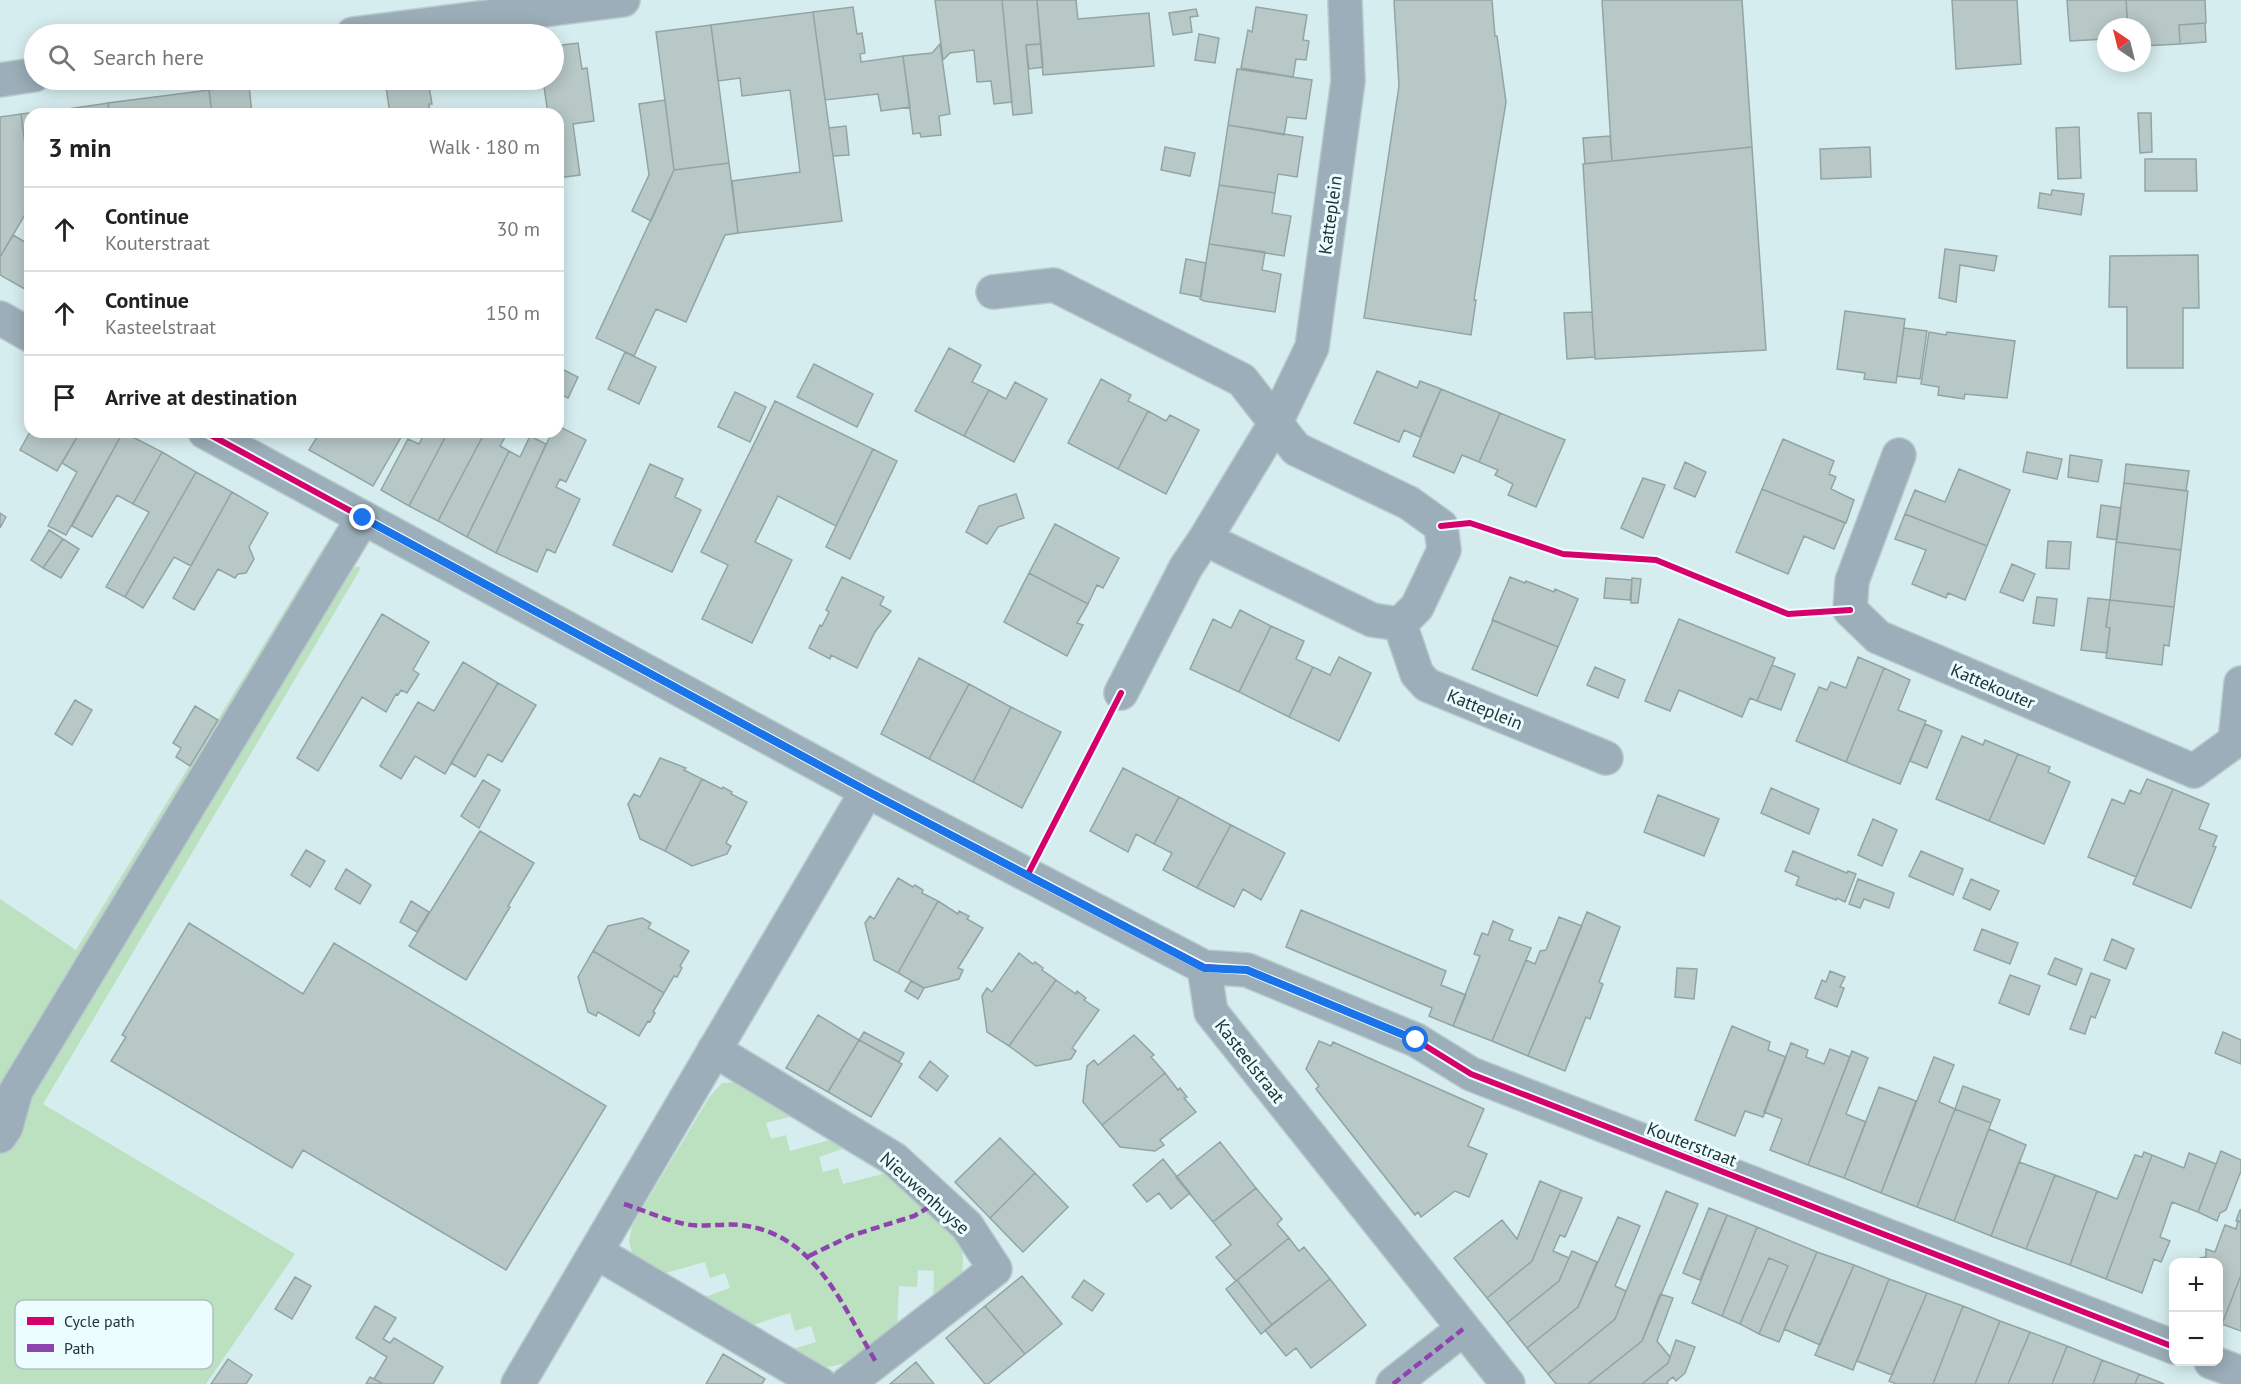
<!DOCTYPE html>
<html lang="en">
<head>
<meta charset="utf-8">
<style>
	body { margin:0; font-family:"PT Sans",sans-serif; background:#f2f2f2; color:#222 }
	.controls { position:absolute; right:18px; bottom:18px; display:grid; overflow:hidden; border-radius:12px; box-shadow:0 3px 15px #0003 }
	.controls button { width:54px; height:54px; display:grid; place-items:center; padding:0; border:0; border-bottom:2px solid #e0e0e0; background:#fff; color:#222; font:30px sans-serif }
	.compass { position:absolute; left:2097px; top:18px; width:54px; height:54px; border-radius:50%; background:#fff; box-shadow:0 3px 15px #0003; rotate:325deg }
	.stop { position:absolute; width:18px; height:18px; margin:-14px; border:4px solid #1a73e8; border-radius:50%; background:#fff }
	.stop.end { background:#1a73e8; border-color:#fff; box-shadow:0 2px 6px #0008 }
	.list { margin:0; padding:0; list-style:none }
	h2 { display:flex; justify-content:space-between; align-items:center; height:78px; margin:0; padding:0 24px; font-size:26px }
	h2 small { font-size:20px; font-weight:400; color:#767676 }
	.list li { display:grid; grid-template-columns:39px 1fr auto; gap:18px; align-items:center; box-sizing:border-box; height:84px; padding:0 24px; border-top:2px solid #e0e0e0 }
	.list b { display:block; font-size:22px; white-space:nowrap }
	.list p { margin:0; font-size:20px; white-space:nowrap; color:#767676 }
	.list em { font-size:20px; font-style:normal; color:#767676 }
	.icon { flex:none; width:33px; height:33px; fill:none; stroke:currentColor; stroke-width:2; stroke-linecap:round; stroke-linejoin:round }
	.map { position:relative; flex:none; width:2241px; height:1384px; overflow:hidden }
	.search { position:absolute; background:#fff; box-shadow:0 3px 15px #0003; left:24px; top:24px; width:540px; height:66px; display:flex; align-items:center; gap:15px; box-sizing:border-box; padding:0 21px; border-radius:33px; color:#767676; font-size:22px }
	.panel { position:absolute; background:#fff; box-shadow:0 3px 15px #0003; left:24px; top:108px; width:540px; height:330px; border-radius:18px }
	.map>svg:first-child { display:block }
</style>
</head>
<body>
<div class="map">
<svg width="2241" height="1384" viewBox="0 0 2241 1384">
	<rect width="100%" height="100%" fill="#d6edf0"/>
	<path fill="#bce1c0" d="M325,545L330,547L349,570L358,566L361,568L43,1104L295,1254L206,1384H0V899L76,950Z
		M737,1082L797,1115L766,1123L771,1139L786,1135L790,1151L837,1138L851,1146L819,1157L823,1172L838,1168L843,1184L890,1172L960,1237L963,1258L962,1277L933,1303L934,1271L918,1270L917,1287L899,1286L897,1333L864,1360L817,1369L786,1351L816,1342L811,1326L795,1331L790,1313L750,1326L699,1299L730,1288L725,1273L710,1278L705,1262L658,1275L633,1258L629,1241L632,1226L710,1096L722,1083Z"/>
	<path fill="#b7c8c7" stroke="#93a4a4" stroke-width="1.5" d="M935,0H1002L1012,102L994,104L991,81L977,82L974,50L950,53L943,60Z
		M1002,0H1037L1041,44L1026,45L1032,113L1013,115Z
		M1037,0H1076L1078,19L1149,13L1154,66L1043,75Z
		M1394,0H1492L1495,36H1497L1506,102L1474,300H1476L1471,335L1364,318L1399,86Z
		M1602,0H1742L1752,147L1612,161Z
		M1952,0H2017L2021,64L1956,69Z
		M2067,0H2126L2128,27H2106V39L2070,41Z
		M2126,0H2205L2206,23L2179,25L2180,44L2142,46V27H2128Z
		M853,7L857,34L862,33L865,53L860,54L861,62L903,56L910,107L881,111L878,94L825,100L813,12Z
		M1256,7L1307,15L1303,40L1309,41L1306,60L1296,59L1293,77L1241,68L1248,30L1252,32Z
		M1196,9L1198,16L1190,17L1192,32L1173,35L1169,13Z
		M813,12L842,221L738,233L732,181L800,172L790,90L742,96L740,78L718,81L711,25Z
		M2205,23L2206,42L2180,44L2179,25Z
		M711,25L729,163L674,170L656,32Z
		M1199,34L1219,38L1215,63L1195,60Z
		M578,43L582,69L587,68L594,121L573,124L580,175L558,178V114H548L543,80H554V46Z
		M940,44L950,114L939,116L941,135L921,137L920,133L913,134L903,56L932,53Z
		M1041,44L1043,67L1029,69L1026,45Z
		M1237,69L1312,80L1306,119L1287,117L1284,135L1228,125Z
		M385,80H428L432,104H429L430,113L436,112L437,114H390Z
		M249,85L252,114H212L209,90Z
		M209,90L212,114H109L108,103Z
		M665,100L674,170L651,221L632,211L649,175L639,104Z
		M108,103L109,114H68V109Z
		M68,109V114H30V183L21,114Z
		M2138,113H2151L2152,152L2140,153Z
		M21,114L30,183V206L0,257V117Z
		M1228,125L1303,137L1297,177L1278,174L1275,193L1219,185Z
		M846,126L849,155L833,156L829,128Z
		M2079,127L2081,178L2058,179L2056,128Z
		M1610,136L1612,161L1585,164L1583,138Z
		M1165,147L1195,153L1190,176L1161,170Z
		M1752,147L1766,350L1595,359L1583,164Z
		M1870,147L1871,177L1821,179L1820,149Z
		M2145,159H2196L2197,191H2145Z
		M729,163L738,233L725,235L686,322L656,309L634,356L596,338L674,170Z
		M1219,185L1275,193L1272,213L1291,216L1284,256L1209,244Z
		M2052,190L2084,194L2081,215L2038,208L2040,193L2051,195Z
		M13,235L30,245V292L0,275V257Z
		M1209,244L1265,252L1262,270L1281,274L1275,312L1204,301L1200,299Z
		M1945,249L1997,256L1994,271L1960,265L1956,302L1939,298Z
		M2198,255L2199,308H2183V368H2127V307H2109L2110,256Z
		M1186,259L1206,263L1201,297L1180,293Z
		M1845,311L1905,319L1896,383L1864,379L1865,373L1837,369Z
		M1592,312L1595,357L1567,359L1564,313Z
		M1904,328L1927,331L1920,379L1897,376Z
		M1929,332L1946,335L1947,332L2015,341L2007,398L1965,394L1964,399L1938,395L1939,387L1921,384Z
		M949,348L981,365L972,382L989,390L964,436L915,411Z
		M625,352L656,367L639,404L608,389Z
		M814,364L873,394L857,427L797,397Z
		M558,367L578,377L568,398L558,393Z
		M1377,371L1417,388L1420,381L1441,389L1420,437L1404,430L1399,442L1354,423Z
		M1101,379L1131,395L1128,401L1148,411L1118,469L1068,443Z
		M1015,382L1047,399L1014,462L964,436L989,390L1006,399Z
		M1441,389L1500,413L1479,462L1462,455L1454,473L1413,456Z
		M735,392L766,407L750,442L718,427Z
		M775,401L873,449L836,526L778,496L755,542L792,560L752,643L702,619L728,565L701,552Z
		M1148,411L1166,421L1170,415L1199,430L1166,494L1118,469Z
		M1500,413L1565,440L1536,507L1508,495L1513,484L1495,475L1498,470L1479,462Z
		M558,426L586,440L566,482L560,479L556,487L580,499L555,553L547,549L537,572L496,553L552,432H558Z
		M30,432H80L57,471L20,450Z
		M80,432H123L66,535L48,526L77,472L62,463Z
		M123,432L162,452L133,504L117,495L92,537L72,526Z
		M320,432H404L373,486L309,450Z
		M425,432H448L409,506L381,490L408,439L419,444Z
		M448,432H485L438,521L409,506Z
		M485,432H508L500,446L509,451L467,537L438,521Z
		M530,436L546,444L496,553L467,537L509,451L520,457Z
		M1783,439L1834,461L1829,474L1836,477L1831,489L1854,500L1846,523L1762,489Z
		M873,449L897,461L850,559L826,547Z
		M162,452L196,472L125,597L106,587L149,512L133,504Z
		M2027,452L2062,459L2057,479L2023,472Z
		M2070,455L2102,460L2098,482L2068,477Z
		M1685,462L1706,472L1695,497L1674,488Z
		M650,464L683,479L675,497L701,510L672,572L613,545Z
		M2126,464L2189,471L2186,491L2124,483Z
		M1959,469L2010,490L1987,546L1905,514L1915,490L1945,502Z
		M196,472L232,492L191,566L174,557L143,608L125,597Z
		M1643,478L1665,485L1643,538L1621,528Z
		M2124,483L2188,491L2181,550L2116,542Z
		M1762,489L1845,523L1834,549L1804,536L1788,574L1736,552Z
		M232,492L268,513L249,547L254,559L246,573L238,574L235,578L218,569L194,610L173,598Z
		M1016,494L1024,518L998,527L987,544L966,532L979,506Z
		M2101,505L2121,508L2117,540L2097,537Z
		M0,513L6,517L0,528Z
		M1905,514L1987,546L1965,600L1948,593L1946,598L1912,584L1926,550L1895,539Z
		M1055,524L1119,558L1103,588L1097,585L1088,604L1029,573Z
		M49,530L63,539L43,568L31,560Z
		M63,539L79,549L61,578L43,568Z
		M2048,541L2071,542L2069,569L2046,568Z
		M2116,542L2181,550L2174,607L2110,600Z
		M2012,564L2035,574L2023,601L2000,592Z
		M1029,573L1088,604L1077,623L1083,625L1067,656L1004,622Z
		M842,577L884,597L880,605L891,611L875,632L857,668L831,655L830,659L809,648L820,625L822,626L829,612L826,610Z
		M1510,577L1525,583L1526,581L1554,592L1555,589L1578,599L1558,647L1492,620Z
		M1606,578L1632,580L1630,600L1604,598Z
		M1632,578L1641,579L1638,603H1631Z
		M2037,597L2057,599L2054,626L2033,623Z
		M2088,598L2110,600L2106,627L2110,628L2107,653L2081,650Z
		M2110,600L2174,607L2169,646L2164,645L2162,665L2106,658L2110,628L2106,627Z
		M1240,610L1271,626L1239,692L1190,669L1213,619L1231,628Z
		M382,614L429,642L413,670L419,674L407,693L401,690L398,695L396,694L386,712L362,697L318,771L297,758Z
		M1679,619L1775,658L1757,701L1750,698L1742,717L1679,690L1670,711L1645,701Z
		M1493,620L1558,647L1537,696L1472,669Z
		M1271,626L1304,641L1296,659L1313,667L1289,717L1239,692Z
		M1339,657L1371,673L1339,741L1289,717L1313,667L1330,675Z
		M1858,657L1884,668L1846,762L1796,741L1819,687L1827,690L1831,682L1846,688Z
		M919,658L969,684L929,759L881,734Z
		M463,662L498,683L445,774L415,756L401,779L380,766L418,702L434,711Z
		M1772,665L1795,674L1781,710L1757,701Z
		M1595,667L1625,680L1618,698L1587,685Z
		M1884,668L1910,680L1898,710L1926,721L1900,784L1846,762Z
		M498,683L536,705L502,762L488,754L475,777L451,763Z
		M969,684L1011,707L973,782L929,759Z
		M75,700L92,710L72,745L55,734Z
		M195,706L218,720L190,766L176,757L181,748L173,743Z
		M1011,707L1061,732L1022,808L973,782Z
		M1925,724L1942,731L1927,768L1910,761Z
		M1962,736L1983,745L1985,740L2018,754L1989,821L1936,799Z
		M2018,754L2050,767L2048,772L2070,782L2044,844L1989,821Z
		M660,758L686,768L684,770L702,779L665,851L640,839L628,804L634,794L640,797Z
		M1123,768L1179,797L1154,844L1136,834L1128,852L1090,831Z
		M702,779L722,789L723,787L732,792L731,794L747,802L726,843L731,846L727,854L692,866L665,851Z
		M2147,779L2173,789L2136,877L2088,857L2112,799L2124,804L2130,790L2140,794Z
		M483,780L500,790L479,828L461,816Z
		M1771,788L1819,809L1809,834L1761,813Z
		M2173,789L2209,804L2199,829L2217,836L2213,846L2216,847L2191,908L2133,884Z
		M1658,795L1719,819L1704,856L1644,832Z
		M1179,797L1231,825L1197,888L1163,870L1172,853L1154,844Z
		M1873,819L1897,830L1882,866L1858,855Z
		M1231,825L1285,853L1261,900L1243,889L1234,907L1197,888Z
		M480,831L534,863L508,906L510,907L466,980L409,946Z
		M306,850L325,861L310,887L291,875Z
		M1793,851L1847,873L1848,871L1856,874L1845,902L1837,898L1836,900L1796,885L1799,877L1785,871Z
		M1921,851L1963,869L1953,895L1909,876Z
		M346,869L371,885L360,904L335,889Z
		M898,878L913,887L915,885L923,890L922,893L938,901L898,973L874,960L865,923L870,916L874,919Z
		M1858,879L1894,893L1889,908L1864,899L1860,908L1849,904Z
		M1971,879L1999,891L1990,910L1963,898Z
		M411,901L429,912L417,932L400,922Z
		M938,901L958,914L959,911L969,916L967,919L983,928L958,968L963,970L959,979L924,988L898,973Z
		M1301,910L1446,971L1441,985L1466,995L1453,1026L1429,1016L1432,1008L1286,947Z
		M1587,912L1620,927L1599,982L1603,984L1590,1019L1586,1017L1565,1071L1528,1056Z
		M1559,917L1582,926L1528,1056L1492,1041L1526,960L1535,964L1540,951L1546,950Z
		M642,918L651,923L648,928L689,951L680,966L682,968L677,977L674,976L664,993L593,951L608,926Z
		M1493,921L1513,930L1509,940L1531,948L1492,1041L1453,1026L1480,956L1474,954L1482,933L1488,935Z
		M189,923L303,994L334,943L606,1106L506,1270L303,1150L292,1168L111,1061L126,1037L122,1035Z
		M1982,929L2018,943L2010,964L1974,950Z
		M2112,939L2134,949L2126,969L2104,960Z
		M593,951L664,993L653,1012L655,1013L650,1022L648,1021L639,1036L598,1012L596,1016L588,1012L578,977Z
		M1019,953L1033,964L1035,962L1043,968L1042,970L1056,980L1009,1046L987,1032L982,996L987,988L992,992Z
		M2055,958L2082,969L2076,985L2048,974Z
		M1677,968L1697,969L1694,999L1675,997Z
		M1830,971L1845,977L1840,987L1844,988L1837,1007L1815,998L1822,980L1826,982Z
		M2091,973L2110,980L2095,1018L2091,1016L2085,1034L2070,1029Z
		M2010,975L2040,986L2029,1015L1999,1003Z
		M1056,980L1076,994L1077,991L1086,998L1084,1000L1099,1010L1072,1048L1076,1051L1071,1059L1036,1066L1009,1046Z
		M911,981L924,988L918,999L905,991Z
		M818,1015L859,1040L828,1092L786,1068Z
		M1732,1026L1770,1042L1768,1050L1786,1057L1763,1117L1745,1111L1735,1136L1695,1120Z
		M864,1032L904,1053L899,1062L859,1040Z
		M2223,1032L2241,1040V1064L2215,1053Z
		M1134,1035L1154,1055L1151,1057L1165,1073L1102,1125L1083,1102L1087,1066L1094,1060L1098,1065Z
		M859,1040L902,1064L871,1117L828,1092Z
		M1319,1041L1331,1046L1333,1042L1484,1109L1468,1146L1487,1154L1469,1197L1455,1191L1421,1217L1418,1212L1415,1215L1316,1089L1319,1086L1306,1069Z
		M1791,1043L1808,1050L1806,1057L1824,1064L1830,1049L1850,1057L1808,1165L1770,1150L1782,1119L1764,1112Z
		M1852,1051L1868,1058L1846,1114L1866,1122L1844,1178L1808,1165Z
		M1934,1057L1954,1065L1939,1102L1955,1109L1917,1207L1881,1193Z
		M930,1061L948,1076L937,1091L919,1077Z
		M1165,1073L1178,1090L1180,1088L1187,1097L1184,1098L1196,1112L1160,1140L1164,1145L1155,1151L1120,1147L1102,1125Z
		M1963,1086L2000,1100L1991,1123L1955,1109Z
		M1879,1087L1916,1101L1881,1193L1844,1178Z
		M1955,1109L1991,1123L1954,1221L1917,1207Z
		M1989,1129L2026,1145L1991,1236L1954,1221Z
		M1000,1138L1035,1173L990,1218L955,1182Z
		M1220,1142L1256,1188L1213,1222L1176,1177Z
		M2221,1151L2241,1160V1171L2226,1210L2220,1213L2217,1221L2198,1212Z
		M2144,1152L2152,1155L2106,1279L2070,1265L2097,1191L2117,1199L2135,1155L2142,1157Z
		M2189,1153L2216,1164L2198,1212L2172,1202L2160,1237L2170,1241L2161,1262L2154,1259L2142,1293L2106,1279L2152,1155L2184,1168Z
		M1163,1159L1190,1193L1171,1209L1159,1193L1147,1202L1133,1185Z
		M2019,1162L2055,1175L2026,1249L1991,1236Z
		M1035,1173L1068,1207L1023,1252L990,1218Z
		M2055,1175L2097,1191L2070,1265L2026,1249Z
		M1540,1181L1561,1190L1532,1261L1487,1298L1454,1258L1502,1220L1517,1239Z
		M1256,1188L1282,1219L1277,1224L1289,1238L1236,1281L1216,1257L1231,1245L1213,1222Z
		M1561,1190L1582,1198L1565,1237L1560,1235L1553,1251L1569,1258L1559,1281L1507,1323L1487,1298L1532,1261Z
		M1666,1191L1698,1204L1642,1341L1588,1384H1556L1548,1374L1615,1319Z
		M1709,1208L1727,1215L1700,1280L1683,1273Z
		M2240,1210H2241V1222L2236,1221Z
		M1727,1215L1757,1227L1722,1316L1692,1303Z
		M1618,1217L1640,1226L1615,1286L1626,1291L1615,1319L1548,1374L1527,1348L1578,1307Z
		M2238,1221L2241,1222V1275L2222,1324L2218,1323V1262H2199L2200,1258L2206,1257V1249L2215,1252L2225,1225L2236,1229Z
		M1757,1227L1817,1252L1779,1342L1759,1334L1788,1266L1769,1258L1740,1324L1722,1316Z
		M1289,1238L1299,1251L1304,1247L1330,1279L1272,1325L1237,1280Z
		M1572,1251L1597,1262L1578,1307L1527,1348L1507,1323L1559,1281Z
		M1817,1252L1854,1265L1820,1345L1784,1329Z
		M1769,1258L1788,1266L1759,1334L1740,1324Z
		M1854,1265L1889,1279L1853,1370L1815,1355Z
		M2241,1275V1331L2222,1324Z
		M1022,1276L1062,1324L1025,1354L985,1306Z
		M295,1277L311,1286L292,1319L275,1309Z
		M1330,1279L1366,1325L1311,1368L1296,1348L1286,1356L1265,1330Z
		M1889,1279L1927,1293L1892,1375L1857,1361Z
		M1084,1280L1104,1294L1092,1311L1072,1297Z
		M1237,1280L1272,1325L1261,1334L1226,1289Z
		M1927,1293L1963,1306L1933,1384H1896L1889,1381Z
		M1660,1294L1673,1298L1657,1341L1670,1357L1668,1363L1642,1384H1588L1642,1341Z
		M375,1306L396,1318L383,1339L390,1343L394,1338L443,1367L433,1384H383L374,1379L387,1357L356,1338Z
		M985,1306L1025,1354L988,1384H985L946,1338Z
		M1963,1306L2000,1321L1975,1384H1933Z
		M2000,1321L2030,1332L2008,1384H1975Z
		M2030,1332L2067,1346L2052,1384H2008Z
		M1676,1340L1695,1347L1685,1373L1676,1381L1673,1377L1667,1382L1668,1384H1642L1668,1363Z
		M2067,1346L2102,1360L2093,1384H2052Z
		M723,1354L765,1379L762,1384H706Z
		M228,1359L252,1375L246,1384H211Z
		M2102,1360L2139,1374L2135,1384H2093Z
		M916,1362L934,1384H890Z
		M2139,1374L2164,1384H2135Z
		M370,1377L374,1379L383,1384H366Z"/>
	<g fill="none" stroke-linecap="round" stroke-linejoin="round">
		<defs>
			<path id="minor" d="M353,34L623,0
				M0,80L34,75
				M993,292L1054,285L1242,380L1296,449L1409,503L1441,526L1444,550L1417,607L1400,624L1372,620L1205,539
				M0,318L30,335
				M205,432L867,791L1204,967L1247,970L1416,1040L1471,1074L2174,1347
				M1899,455L1852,581L1850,610L1878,637L2194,771L2235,741L2241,683
				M1400,624L1417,674L1427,685L1606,758
				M1121,693L1186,567L1205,539L1276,422L1312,347L1348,81L1345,0
				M1204,967L1211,1012L1508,1384
				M714,1050L894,1159L967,1226L995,1269L847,1384
				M0,1136L6,1127L16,1091L363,518
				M596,1252L820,1384
				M2211,1362L2241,1373
				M518,1384L867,791
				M1393,1384L1463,1329"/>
		</defs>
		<use href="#minor" stroke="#b8cacc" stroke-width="36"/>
		<use href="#minor" stroke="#9caeb9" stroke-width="33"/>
		<path stroke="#8e44ad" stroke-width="4.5" stroke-dasharray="9 4.5" stroke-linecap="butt" d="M624,1204C644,1210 664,1220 685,1224C703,1228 722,1223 740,1225C815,1233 842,1305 876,1362
			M809,1256L850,1236L914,1216L939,1201
			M1393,1384L1463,1329"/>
		<defs>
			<path id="cycleway" d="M205,432L867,791L1204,967L1247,970L1416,1040L1471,1074L2174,1347
				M1441,526L1470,523L1563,554L1656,560L1788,614L1850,610
				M1028,874L1121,693"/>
		</defs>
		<use href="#cycleway" stroke="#ecfdff" stroke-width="10"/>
		<use href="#cycleway" stroke="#d6006c" stroke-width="6"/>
	</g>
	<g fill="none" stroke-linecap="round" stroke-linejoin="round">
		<path stroke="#1a73e8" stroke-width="8" d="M363,518L867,791L1204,968L1247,970L1416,1040"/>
	</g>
	<g text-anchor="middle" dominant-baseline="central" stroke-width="6" stroke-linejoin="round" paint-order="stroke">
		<g font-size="18" fill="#223335" stroke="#ecfdff">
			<text transform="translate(1330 215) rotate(-82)">Katteplein</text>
			<text transform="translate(1993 686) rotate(23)">Kattekouter</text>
			<text transform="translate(1485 709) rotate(22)">Katteplein</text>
			<text transform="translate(1250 1061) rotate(52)">Kasteelstraat</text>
			<text transform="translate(1692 1144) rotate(21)">Kouterstraat</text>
			<text transform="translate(925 1193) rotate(42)">Nieuwenhuyse</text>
		</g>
	</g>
	<rect x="15" y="1300" width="198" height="69" rx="9" fill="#ecfdff" stroke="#afc0c2" stroke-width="1.5"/>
	<rect x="27" y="1317" width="27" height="8" fill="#d6006c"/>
	<rect x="27" y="1344" width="27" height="8" fill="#8e44ad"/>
	<g font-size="16" fill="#223335">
		<text x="64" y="1327">Cycle path</text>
		<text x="64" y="1354">Path</text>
	</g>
</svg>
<div class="controls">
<button>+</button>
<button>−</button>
</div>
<svg class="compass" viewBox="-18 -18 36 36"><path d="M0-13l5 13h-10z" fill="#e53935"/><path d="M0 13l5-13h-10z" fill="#767676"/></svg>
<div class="stop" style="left:1416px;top:1040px"></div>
<div class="stop end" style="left:363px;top:518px"></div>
<div class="search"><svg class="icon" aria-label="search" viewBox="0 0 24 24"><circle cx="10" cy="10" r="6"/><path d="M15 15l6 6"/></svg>Search here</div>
<section class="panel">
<h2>3 min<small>Walk · 180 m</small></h2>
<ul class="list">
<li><svg class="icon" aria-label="ahead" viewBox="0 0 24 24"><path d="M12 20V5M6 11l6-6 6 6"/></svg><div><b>Continue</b><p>Kouterstraat</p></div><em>30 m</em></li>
<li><svg class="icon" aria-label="ahead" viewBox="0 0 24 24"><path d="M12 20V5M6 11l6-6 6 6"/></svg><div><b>Continue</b><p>Kasteelstraat</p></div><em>150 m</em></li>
<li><svg class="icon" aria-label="arrive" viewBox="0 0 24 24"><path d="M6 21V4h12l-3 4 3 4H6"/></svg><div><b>Arrive at destination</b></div></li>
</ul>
</section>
</div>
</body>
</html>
